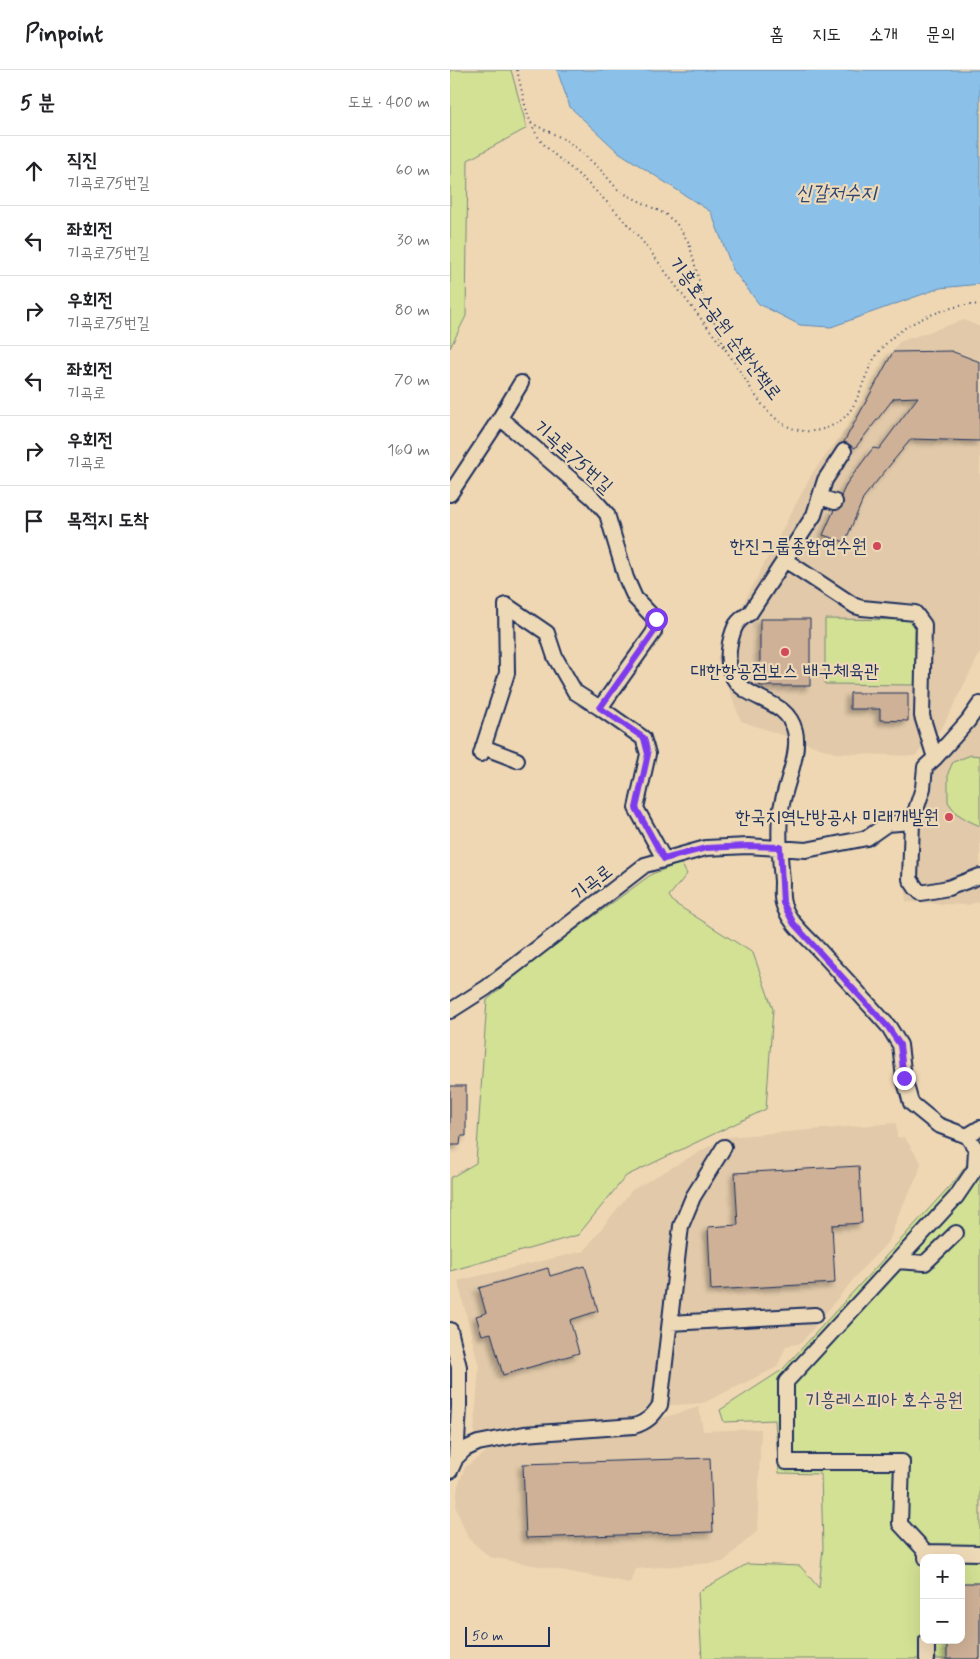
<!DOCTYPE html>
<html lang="ko">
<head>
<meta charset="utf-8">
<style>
	body { margin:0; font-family:Mynerve,"Poor Story",sans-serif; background:#f6f6f6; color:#202124 }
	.controls { position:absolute; right:15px; bottom:15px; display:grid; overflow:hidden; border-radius:10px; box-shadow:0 5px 20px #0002 }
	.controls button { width:45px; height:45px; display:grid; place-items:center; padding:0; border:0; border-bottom:1px solid #e0e0e0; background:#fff; color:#202124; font:25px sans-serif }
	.scale { position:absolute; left:15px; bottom:12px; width:85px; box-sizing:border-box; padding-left:5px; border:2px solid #1b2f5e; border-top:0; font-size:14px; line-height:18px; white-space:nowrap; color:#1b2f5e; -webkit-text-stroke:4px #eed9b7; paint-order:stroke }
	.stop { position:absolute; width:15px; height:15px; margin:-11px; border:4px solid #7c3aed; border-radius:50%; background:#fff }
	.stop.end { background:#7c3aed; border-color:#fff; box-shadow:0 1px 5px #0008 }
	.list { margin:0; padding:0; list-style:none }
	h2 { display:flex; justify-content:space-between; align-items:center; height:65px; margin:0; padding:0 20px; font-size:21px }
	h2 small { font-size:16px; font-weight:400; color:#757577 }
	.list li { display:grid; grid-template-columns:32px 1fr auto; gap:15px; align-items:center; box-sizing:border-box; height:70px; padding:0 20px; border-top:1px solid #e0e0e0 }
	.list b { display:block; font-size:19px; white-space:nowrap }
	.list p { margin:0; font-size:16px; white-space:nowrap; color:#757577 }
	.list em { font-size:16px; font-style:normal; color:#757577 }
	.icon { flex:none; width:28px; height:28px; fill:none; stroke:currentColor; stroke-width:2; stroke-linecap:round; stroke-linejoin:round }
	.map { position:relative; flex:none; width:530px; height:1589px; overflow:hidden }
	header { display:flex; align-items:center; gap:30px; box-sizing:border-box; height:70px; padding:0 25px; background:#fff; border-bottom:1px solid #e0e0e0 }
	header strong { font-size:24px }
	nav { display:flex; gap:28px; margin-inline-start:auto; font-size:18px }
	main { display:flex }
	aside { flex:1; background:#fff }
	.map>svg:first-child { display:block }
</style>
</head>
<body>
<header>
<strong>Pinpoint</strong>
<nav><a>홈</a><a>지도</a><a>소개</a><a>문의</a></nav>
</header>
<main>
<aside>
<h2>5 분<small>도보 · 400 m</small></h2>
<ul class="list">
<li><svg class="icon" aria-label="ahead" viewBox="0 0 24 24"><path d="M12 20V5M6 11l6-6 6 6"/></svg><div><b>직진</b><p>기곡로75번길</p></div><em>60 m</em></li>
<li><svg class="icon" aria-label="left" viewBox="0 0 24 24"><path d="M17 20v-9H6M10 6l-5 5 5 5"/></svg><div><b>좌회전</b><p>기곡로75번길</p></div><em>30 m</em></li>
<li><svg class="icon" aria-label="right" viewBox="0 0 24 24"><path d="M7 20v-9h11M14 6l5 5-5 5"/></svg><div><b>우회전</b><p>기곡로75번길</p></div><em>80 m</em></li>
<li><svg class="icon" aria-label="left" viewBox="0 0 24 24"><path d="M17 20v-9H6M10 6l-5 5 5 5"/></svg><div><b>좌회전</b><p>기곡로</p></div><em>70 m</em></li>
<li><svg class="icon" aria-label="right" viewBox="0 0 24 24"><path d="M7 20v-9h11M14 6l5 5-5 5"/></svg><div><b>우회전</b><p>기곡로</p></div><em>160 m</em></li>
<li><svg class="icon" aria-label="arrive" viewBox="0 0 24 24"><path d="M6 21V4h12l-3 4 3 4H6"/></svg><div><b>목적지 도착</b></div></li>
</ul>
</aside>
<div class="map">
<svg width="530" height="1589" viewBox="0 0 530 1589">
	<defs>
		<filter id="shadow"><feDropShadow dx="-4" dy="4" stdDeviation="2.5" flood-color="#0004"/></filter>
	</defs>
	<rect width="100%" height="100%" fill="#efd7b3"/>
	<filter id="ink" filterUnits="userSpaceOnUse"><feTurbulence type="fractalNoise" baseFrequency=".02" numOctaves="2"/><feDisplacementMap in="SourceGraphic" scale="10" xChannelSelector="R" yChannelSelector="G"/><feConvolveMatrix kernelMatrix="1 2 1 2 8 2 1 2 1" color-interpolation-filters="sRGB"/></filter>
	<g filter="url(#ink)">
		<path fill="#e1c9a9" d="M514,250L530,257V583L493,656L465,686L385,683L291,651L267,588L285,549L363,402L409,342L449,272Z
			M530,645V831L518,835L456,832L454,794L483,700Z
			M446,1053L447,1067L455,1068L471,1093L468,1104L449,1143L439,1171L411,1200L351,1273L336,1276L327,1297L253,1333L198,1337L181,1347L53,1358L24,1365L29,1297L8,1211L134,1181L182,1120L276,1067Z
			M249,1337L253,1361L311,1359L307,1461L273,1492L185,1499L180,1513L40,1487L18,1468L6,1438L8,1416L15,1397L43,1377L192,1360L212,1348Z"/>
		<path fill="#d3e194" stroke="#778879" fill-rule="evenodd" d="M0,0H61L77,58L18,90L16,246L0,278Z
			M375,549L465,550V615L375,614Z
			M521,685L530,686V756L519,751L506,743L498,732V703L503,692Z
			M231,793L237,804L219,826L224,833L303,883L323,939L316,1039L176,1106L128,1165L0,1201V1108L26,1093L37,930L85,889L202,804Z
			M520,1090L530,1091V1589H252L248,1522L297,1494L350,1496L369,1518L373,1478L371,1404L329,1403L325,1350L274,1352L270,1340L332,1300L508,1107ZM474,1488H511V1570H474Z"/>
		<path fill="#8bc1e9" stroke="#5e87b1" d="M107,0H530V214L490,218L381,257L350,255L309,234L283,200L261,142L167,81L120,37Z"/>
		<path fill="#ceb197" stroke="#1b2f5e" filter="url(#shadow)" d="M501,281L530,292V371L461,369L414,427L395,472L373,465L384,440L390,439L393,435V430L391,426L397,413L423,378L429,379L468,327L444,328L405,378L394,372L443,282Z
			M310,549H360V616H310Z
			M400,623H458V651L430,650V639H400Z
			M0,1016H16V1066H11L10,1075H0Z
			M409,1096L412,1153L382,1155L385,1213L261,1220L258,1157L288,1155L285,1103Z
			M135,1196L148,1241L120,1250L129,1283L53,1305L41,1263L32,1265L26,1246L36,1243L29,1218L98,1198L100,1206Z
			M260,1388L263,1462L76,1468L73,1394Z
			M511,1513H530V1589H497V1570H511Z"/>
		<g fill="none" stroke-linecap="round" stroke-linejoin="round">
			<defs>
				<path id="minor" d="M50,348L71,313
					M394,381L375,410L364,445L300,543C286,551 284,556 280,573C268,638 334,617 345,661C351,686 332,720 330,746C328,768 330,790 332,811C332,818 331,827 333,833C338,852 357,867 370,881C393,906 416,931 439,957L450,975L454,1008L461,1033L488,1055L517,1066
					M0,424L50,348L143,428L157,444L176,508L185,528L205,549L204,562L150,638L193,668L198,684L186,738L214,789
					M370,427L385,432
					M335,490L405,536L412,538L465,543L474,555L472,646L485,688L475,697L473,718L462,752L460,809L466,818L471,823L498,818L530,806
					M33,677L67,690
					M31,684L57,603L56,535L97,563L105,587L125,622L150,638
					M485,688L518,651L530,634
					M0,941L36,918L195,795L256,778L298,776L356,780L417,768L437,754L462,752
					M447,1191L475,1193L506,1163
					M220,1253L365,1245
					M0,1260L9,1297V1337L6,1388L0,1401
					M6,1388L15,1379L28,1373L74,1364L184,1356C197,1352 203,1346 210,1335L231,1156L243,1127L274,1077
					M476,1482L530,1483
					M476,1488V1482L450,1454L452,1392H336V1312L506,1127L525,1099L526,1079L517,1066L530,1058
					M477,1570V1589"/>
			</defs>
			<use href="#minor" stroke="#1b2f5e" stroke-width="18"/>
			<path stroke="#1b2f5e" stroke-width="2" stroke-dasharray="1 4" stroke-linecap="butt" d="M67,0C73,24 76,51 91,71C100,82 111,90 122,99C145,119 168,143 188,166C203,184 217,204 231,223C247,244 264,265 280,286C294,306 306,331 324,347C336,358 353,364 369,360C409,351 407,319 424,289C438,266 461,252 486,243C500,238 515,233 530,235
				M81,53L116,70L130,81L150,99L169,121L215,144L226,153L239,173L254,229L277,282"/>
			<use href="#minor" stroke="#eed9b7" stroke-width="14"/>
		</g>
	</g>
	<g fill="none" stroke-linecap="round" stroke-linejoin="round" filter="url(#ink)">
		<path stroke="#7c3aed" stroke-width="6" d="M206,549L204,562L150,638L194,668L198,684L186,738L214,789L256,778L298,776L330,777L333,833L344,854L438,957L450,975L454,1008"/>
	</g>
	<g fill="#d1495b" stroke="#eed9b7" stroke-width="2">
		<circle cx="427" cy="476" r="5"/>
		<circle cx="335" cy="582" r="5"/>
		<circle cx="499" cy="747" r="5"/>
	</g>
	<g text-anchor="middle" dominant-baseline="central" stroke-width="4.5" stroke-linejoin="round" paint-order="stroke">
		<g font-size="19" fill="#1b2f5e" stroke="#eed9b7">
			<text transform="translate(275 259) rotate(53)">기흥호수공원 순환산책로</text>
			<text transform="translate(123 387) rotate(42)">기곡로75번길</text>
			<text transform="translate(142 813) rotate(-38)">기곡로</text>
		</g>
		<g font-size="19" fill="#1b2f5e" stroke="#eed9b7" text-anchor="end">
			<text x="417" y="476">한진그룹종합연수원</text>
			<text x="335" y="601" text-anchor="middle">대한항공점보스 배구체육관</text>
			<text x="489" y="747">한국지역난방공사 미래개발원</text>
		</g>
		<g font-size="19" fill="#374a66" stroke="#eed9b7">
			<text x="434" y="1330">기흥레스피아 호수공원</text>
		</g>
		<g font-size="20" font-style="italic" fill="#2c4573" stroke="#eed9b7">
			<text x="386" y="123">신갈저수지</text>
		</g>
	</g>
</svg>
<div class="controls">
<button>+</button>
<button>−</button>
</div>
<div class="scale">50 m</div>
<div class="stop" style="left:206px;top:549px"></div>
<div class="stop end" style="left:454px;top:1008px"></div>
</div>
</main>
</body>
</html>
